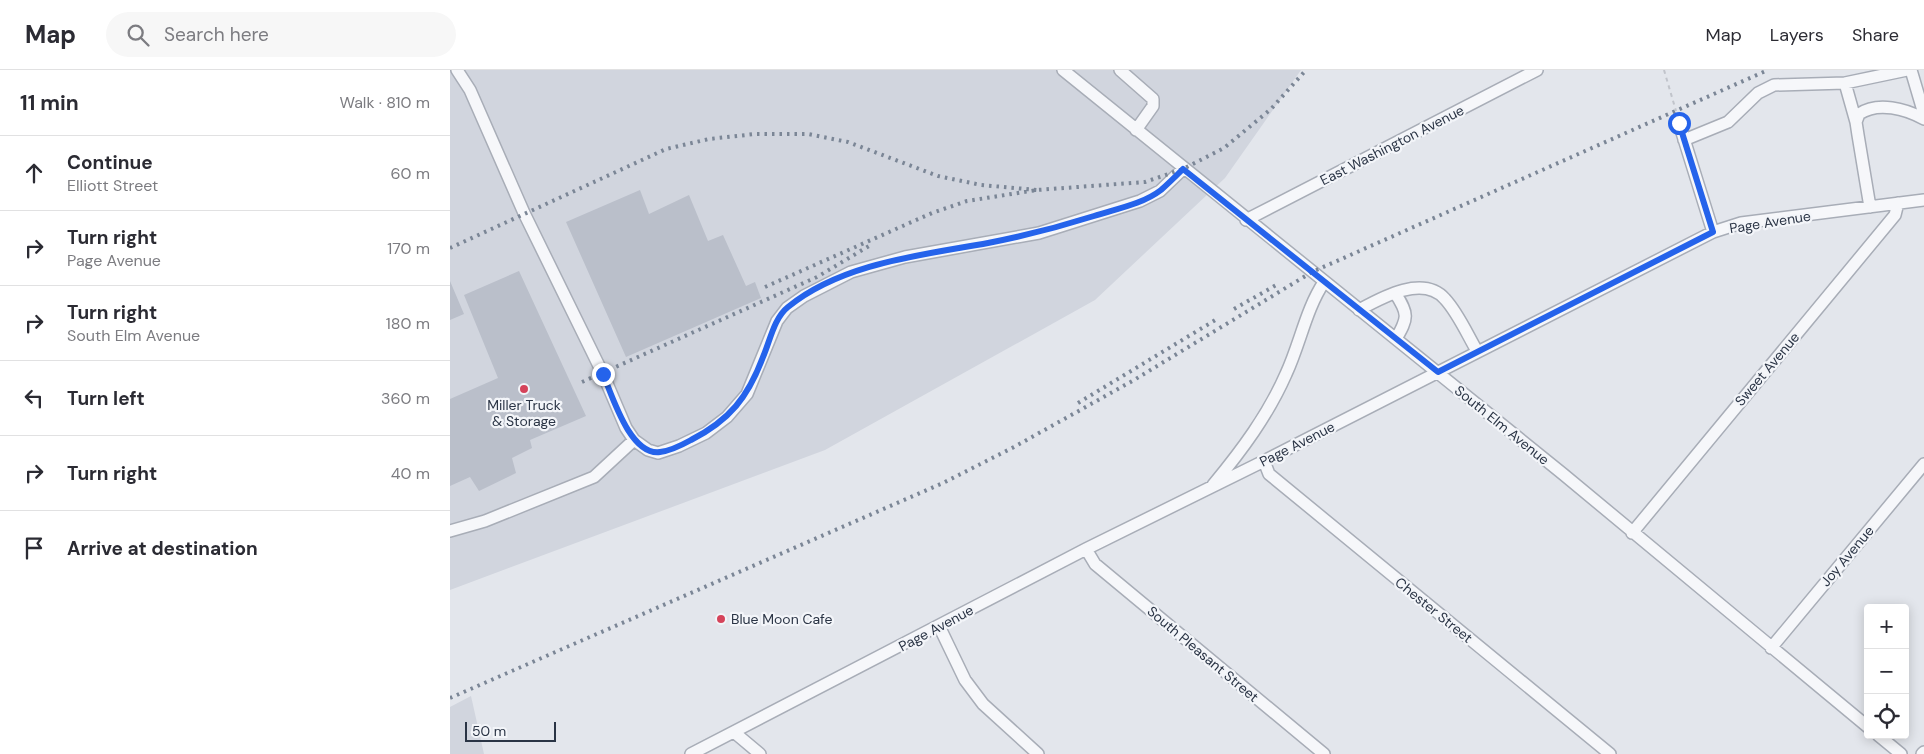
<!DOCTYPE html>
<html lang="en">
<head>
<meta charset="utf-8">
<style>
	body { margin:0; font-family:"DM Sans",sans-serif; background:#f7f7f7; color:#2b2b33 }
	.controls { position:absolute; right:15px; bottom:15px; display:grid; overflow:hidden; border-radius:5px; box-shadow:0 2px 12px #0003 }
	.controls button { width:45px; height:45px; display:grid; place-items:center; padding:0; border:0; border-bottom:1px solid #e1e1e2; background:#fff; color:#2b2b33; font:25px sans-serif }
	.scale { position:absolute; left:15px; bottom:12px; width:91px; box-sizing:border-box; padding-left:5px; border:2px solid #2a3445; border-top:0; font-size:14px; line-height:18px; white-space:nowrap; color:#2a3445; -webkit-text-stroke:4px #f3f5f9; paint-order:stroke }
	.stop { position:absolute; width:15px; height:15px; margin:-11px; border:4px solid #2563eb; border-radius:50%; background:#fff }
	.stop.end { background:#2563eb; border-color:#fff; box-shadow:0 1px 5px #0008 }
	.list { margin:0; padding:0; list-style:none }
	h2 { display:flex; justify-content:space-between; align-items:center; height:65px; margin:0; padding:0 20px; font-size:21px }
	h2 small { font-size:16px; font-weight:400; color:#7c7c81 }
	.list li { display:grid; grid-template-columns:32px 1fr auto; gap:15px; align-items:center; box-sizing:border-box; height:75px; padding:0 20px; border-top:1px solid #e1e1e2 }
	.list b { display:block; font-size:19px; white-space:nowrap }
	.list p { margin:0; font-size:16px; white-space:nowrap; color:#7c7c81 }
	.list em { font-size:16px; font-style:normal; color:#7c7c81 }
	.icon { flex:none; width:28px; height:28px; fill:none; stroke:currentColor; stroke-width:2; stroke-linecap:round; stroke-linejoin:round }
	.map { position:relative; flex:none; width:1474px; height:684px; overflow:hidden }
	header { display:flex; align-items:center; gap:30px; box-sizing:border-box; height:70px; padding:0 25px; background:#fff; border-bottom:1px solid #e1e1e2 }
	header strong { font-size:24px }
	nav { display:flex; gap:28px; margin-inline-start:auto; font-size:18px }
	.search { width:350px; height:45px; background:#f7f7f7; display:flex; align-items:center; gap:12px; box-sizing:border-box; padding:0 18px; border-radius:28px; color:#7c7c81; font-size:19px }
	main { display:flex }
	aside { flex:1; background:#fff }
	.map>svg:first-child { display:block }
</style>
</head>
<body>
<header>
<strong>Map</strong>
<div class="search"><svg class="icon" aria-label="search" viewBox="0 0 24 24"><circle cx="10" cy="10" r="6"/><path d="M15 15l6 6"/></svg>Search here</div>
<nav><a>Map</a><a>Layers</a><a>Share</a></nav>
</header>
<main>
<aside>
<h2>11 min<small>Walk · 810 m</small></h2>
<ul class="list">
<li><svg class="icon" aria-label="ahead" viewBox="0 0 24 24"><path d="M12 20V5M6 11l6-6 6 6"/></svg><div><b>Continue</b><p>Elliott Street</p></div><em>60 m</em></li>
<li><svg class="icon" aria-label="right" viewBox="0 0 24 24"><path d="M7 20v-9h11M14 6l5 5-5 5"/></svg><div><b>Turn right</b><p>Page Avenue</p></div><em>170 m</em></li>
<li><svg class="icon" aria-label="right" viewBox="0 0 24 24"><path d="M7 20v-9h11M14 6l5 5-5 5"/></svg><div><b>Turn right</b><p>South Elm Avenue</p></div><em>180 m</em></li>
<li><svg class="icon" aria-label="left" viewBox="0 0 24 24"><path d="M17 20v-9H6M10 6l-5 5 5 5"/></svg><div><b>Turn left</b></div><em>360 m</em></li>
<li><svg class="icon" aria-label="right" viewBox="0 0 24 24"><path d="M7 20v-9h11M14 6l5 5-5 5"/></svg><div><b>Turn right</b></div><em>40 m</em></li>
<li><svg class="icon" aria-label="arrive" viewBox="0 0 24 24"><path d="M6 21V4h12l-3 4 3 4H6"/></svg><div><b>Arrive at destination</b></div></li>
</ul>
</aside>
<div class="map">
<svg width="1474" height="684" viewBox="0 0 1474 684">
	<rect width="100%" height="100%" fill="#e3e6ec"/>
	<path fill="#d1d5de" d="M0,0H851L775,108L645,230L375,380L0,520Z
		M21,626L34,684H0V637Z"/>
	<path fill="#babfca" d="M190,120L199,144L239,125L258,171L273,165L296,216L305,212L311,228L176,287L116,152Z
		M69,201L136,346L80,370L82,378L62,388L66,403L29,421L20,407L0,416V329L48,308L14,225Z
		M0,211L14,244L0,250Z"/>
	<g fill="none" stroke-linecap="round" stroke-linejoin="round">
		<defs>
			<path id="minor" d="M7,0L20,20L74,143L153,304L176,358L184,370L198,380L208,383L229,376L256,363L277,347L297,324L327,251L337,238L354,226L401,202L455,187L589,163L690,131L710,121L733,99
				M613,0L1113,404L1418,657
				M670,0L703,29V36L686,60
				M1461,0L1474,44
				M1406,52L1395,13L1457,0
				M1229,53L1263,162
				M1234,70L1278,52L1308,23L1324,15L1395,13
				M1420,137L1408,65L1406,52L1409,44C1428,31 1456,39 1474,49
				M796,150L1087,0
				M945,223C959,244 958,248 946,269
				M909,240C931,228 973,204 995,229C1008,243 1017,264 1027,281
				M814,391L819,404L1160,684
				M763,415C792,380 818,345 836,304C850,274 856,239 874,212
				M0,461L35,451L144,407L184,370
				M1182,463L1445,145L1448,133
				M636,479L645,494L874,684
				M489,556L515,610L533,634L588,684
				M1321,578L1474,394
				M285,663L310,684
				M1428,665L1451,684
				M241,684L636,479L814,391L1263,162L1291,153L1474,130
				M1472,684L1474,682"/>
		</defs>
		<use href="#minor" stroke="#a8adb7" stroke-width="14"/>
		<path stroke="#c1c4cb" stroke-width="2" stroke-dasharray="4 4" stroke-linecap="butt" d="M1214,0L1226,41"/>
		<use href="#minor" stroke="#f6f7fa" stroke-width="11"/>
		<path stroke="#7b8696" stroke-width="4" stroke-dasharray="2.5 5" stroke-linecap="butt" d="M0,178L216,79L259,69L305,64H358L398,72L488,106L531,115L587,120
			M315,217L482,143L517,131L587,120L695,112L733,99L774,78L821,39L856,0
			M784,239L828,214
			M132,312L367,207L419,176
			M628,333L767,249
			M0,628L493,413L564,377L684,310L862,202L1318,0"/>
	</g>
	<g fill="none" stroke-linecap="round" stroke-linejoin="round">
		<path stroke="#2563eb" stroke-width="6" d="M153,304C162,325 180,386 210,382C220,381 232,375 241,370C280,350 298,327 313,287C320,271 324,248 338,237C392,193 472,185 538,173C574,166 609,157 644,146C666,139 693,134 711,120C719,113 726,106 733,99L988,302L1263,162L1229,53"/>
	</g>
	<g fill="#d5435a" stroke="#f3f5f9" stroke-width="2">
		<circle cx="74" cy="319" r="5"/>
		<circle cx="271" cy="549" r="5"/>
	</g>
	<g text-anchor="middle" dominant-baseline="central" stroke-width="4.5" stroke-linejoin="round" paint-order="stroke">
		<g font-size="14" fill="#2a3445" stroke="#f3f5f9">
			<text transform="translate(942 75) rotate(-27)">East Washington Avenue</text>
			<text transform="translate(1320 152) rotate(-9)">Page Avenue</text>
			<text transform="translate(1317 299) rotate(-50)">Sweet Avenue</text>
			<text transform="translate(1052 355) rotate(39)">South Elm Avenue</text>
			<text transform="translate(847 374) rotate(-27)">Page Avenue</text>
			<text transform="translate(1397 486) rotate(-50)">Joy Avenue</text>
			<text transform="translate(984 540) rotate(39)">Chester Street</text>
			<text transform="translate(486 558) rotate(-28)">Page Avenue</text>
			<text transform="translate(753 584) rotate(40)">South Pleasant Street</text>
		</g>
		<g font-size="14" fill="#2a3445" stroke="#f3f5f9">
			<text x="74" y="335">Miller Truck<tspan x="74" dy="16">&amp; Storage</tspan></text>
			<text x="281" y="549" text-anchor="start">Blue Moon Cafe</text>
		</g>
	</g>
</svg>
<div class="controls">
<button>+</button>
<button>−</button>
<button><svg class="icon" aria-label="locate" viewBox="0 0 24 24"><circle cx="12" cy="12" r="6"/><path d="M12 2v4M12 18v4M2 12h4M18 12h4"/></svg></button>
</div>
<div class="scale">50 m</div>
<div class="stop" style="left:1229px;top:53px"></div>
<div class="stop end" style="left:153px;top:304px"></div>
</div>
</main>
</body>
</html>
